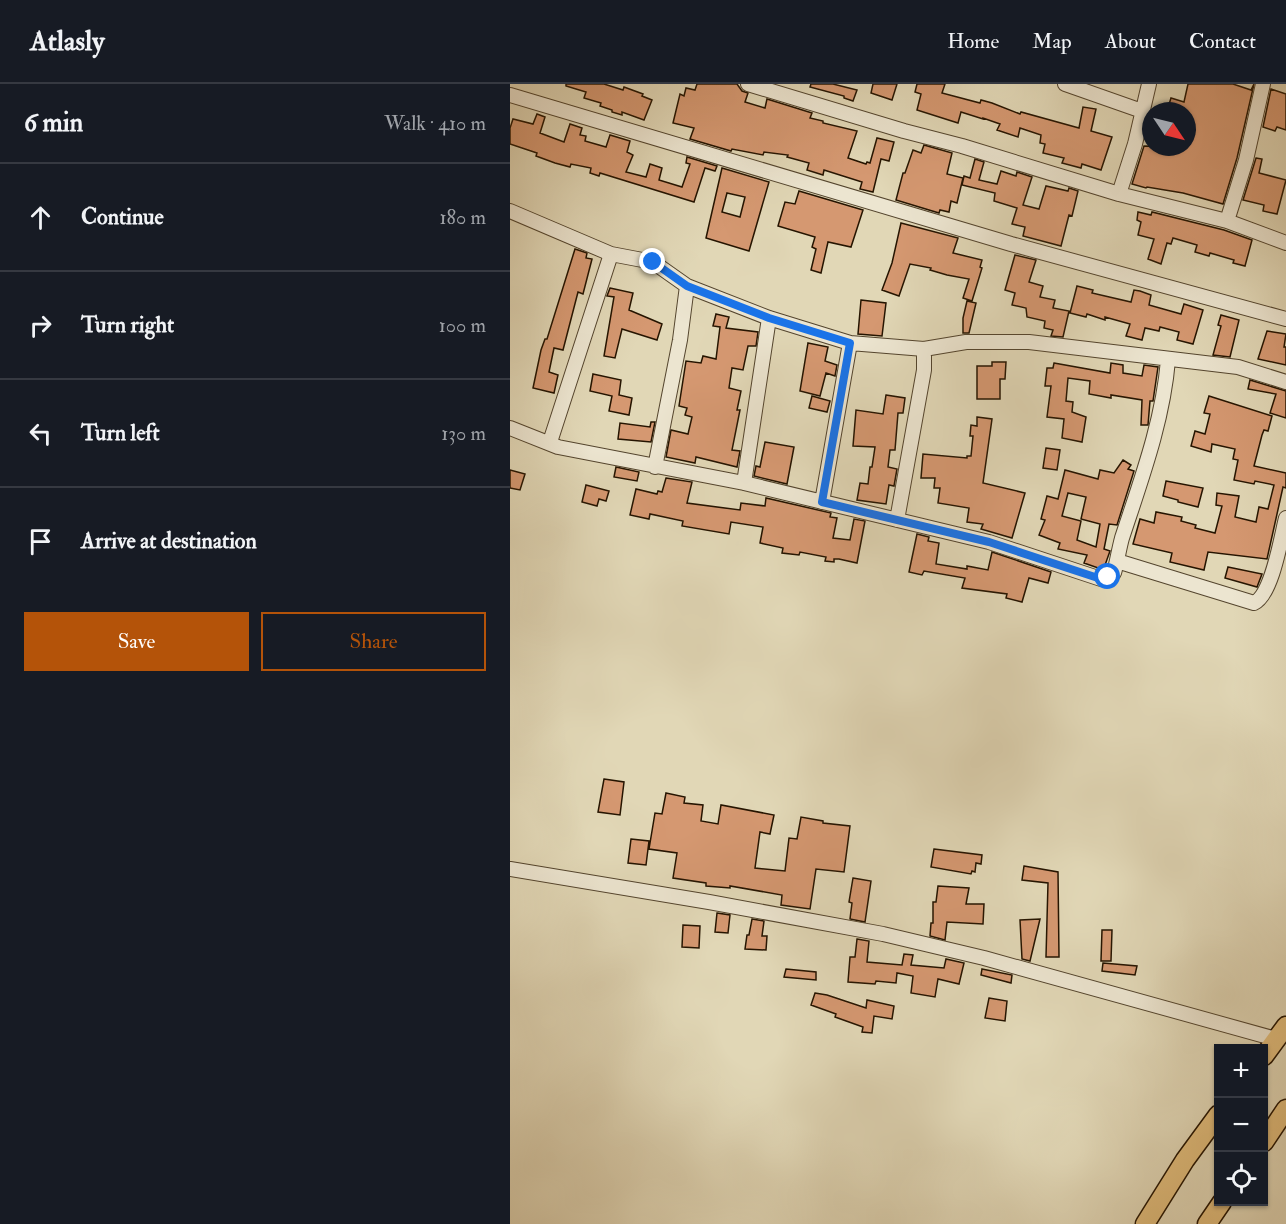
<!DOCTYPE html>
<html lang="en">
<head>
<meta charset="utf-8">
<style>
	body { margin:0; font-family:"IM FELL Double Pica",serif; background:#20242c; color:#f1f3f6 }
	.controls { position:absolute; right:18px; bottom:18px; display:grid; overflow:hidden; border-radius:0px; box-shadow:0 2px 4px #0004 }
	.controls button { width:54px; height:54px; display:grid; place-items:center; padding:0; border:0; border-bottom:2px solid #363941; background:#171b24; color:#f1f3f6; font:30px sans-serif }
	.compass { position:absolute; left:632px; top:18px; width:54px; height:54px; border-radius:50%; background:#171b24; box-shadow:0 2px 4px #0004; rotate:125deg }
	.stop { position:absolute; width:18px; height:18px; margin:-14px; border:4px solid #1a73e8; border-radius:50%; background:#fff }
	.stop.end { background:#1a73e8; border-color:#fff; box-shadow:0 2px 6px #0008 }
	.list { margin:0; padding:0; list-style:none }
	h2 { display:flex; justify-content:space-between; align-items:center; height:78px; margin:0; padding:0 24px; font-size:26px }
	h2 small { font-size:20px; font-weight:400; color:#9ea1a6 }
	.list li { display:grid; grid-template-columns:39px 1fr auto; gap:18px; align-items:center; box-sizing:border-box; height:108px; padding:0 24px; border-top:2px solid #363941 }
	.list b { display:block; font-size:22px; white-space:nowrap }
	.list em { font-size:20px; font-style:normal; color:#9ea1a6 }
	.actions { display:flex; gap:12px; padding:18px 24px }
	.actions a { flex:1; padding:14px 0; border:2px solid #b45309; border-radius:0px; text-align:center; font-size:21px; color:#b45309 }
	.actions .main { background:#b45309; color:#fff }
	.icon { flex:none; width:33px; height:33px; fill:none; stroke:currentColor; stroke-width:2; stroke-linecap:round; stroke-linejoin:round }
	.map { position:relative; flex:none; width:776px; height:1140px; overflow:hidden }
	header { display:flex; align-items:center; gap:36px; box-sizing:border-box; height:84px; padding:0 30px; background:#171b24; border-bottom:2px solid #363941 }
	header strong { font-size:28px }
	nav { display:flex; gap:33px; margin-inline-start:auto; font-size:21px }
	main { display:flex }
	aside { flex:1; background:#171b24 }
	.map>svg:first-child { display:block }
</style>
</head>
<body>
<header>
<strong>Atlasly</strong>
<nav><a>Home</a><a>Map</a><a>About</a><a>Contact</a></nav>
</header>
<main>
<aside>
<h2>6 min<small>Walk · 410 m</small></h2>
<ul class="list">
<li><svg class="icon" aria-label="ahead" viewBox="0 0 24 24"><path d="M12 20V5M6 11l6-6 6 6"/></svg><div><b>Continue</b></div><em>180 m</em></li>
<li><svg class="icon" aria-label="right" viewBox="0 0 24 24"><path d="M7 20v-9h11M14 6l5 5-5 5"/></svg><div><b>Turn right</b></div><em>100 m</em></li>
<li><svg class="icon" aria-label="left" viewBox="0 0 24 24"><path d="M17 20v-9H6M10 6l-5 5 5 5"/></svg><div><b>Turn left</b></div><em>130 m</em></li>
<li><svg class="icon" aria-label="arrive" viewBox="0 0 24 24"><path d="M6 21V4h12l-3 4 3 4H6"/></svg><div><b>Arrive at destination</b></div></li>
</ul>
<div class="actions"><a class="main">Save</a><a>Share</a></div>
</aside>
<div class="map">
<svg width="776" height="1140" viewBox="0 0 776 1140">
	<rect width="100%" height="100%" fill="#e1d7b6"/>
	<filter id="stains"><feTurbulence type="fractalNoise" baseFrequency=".00333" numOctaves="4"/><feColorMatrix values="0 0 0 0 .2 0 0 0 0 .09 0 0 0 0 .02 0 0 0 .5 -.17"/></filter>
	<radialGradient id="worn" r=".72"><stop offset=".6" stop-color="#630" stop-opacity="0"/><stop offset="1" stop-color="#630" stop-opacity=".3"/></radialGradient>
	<path fill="#d59871" stroke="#251400" stroke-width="1.5" fill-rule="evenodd" d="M56,0H94L113,6L114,3L133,10L132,12L142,16L134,36L112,28V31L102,28V26L90,22L91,19L74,14L76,8L56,2Z
		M187,0H227L232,7L238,9L235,18L255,24L257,15L302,29L300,34L313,37V39L347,47L338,74L356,80L357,78L360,79L367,54L384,58L379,77L371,75L363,108L350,105L352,98L314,86L313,91L297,86L299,79L277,73L278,71L254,68L253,71L222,65L221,67L180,55L184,44L163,39L170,10L174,12L176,4L185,6Z
		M301,0H323L347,6L343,17L334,14V12L300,3Z
		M363,0H387L382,16L361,9Z
		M407,0H435L432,9L470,19L471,16L482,19L510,30L511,28L569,44L573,23L586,25L581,47L602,53L591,86L572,80L571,84L552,79L554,74L533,69L535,60L530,59L531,51L510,44L508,53L487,46L490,40L473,34V35L451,28L448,39L407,26L411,10L405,8Z
		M678,0H723L741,6L744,0L727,74L713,120L673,109L637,103L636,104L622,100L634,62L677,63V27H657L661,14L674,18Z
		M761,5L776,10V46L767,43L765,47L753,43Z
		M27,30L35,33L30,49L54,58L60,40L72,44L70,51L76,52L75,57L96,63L100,51L120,57L117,68L123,71L116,88L136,93L140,80L152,84L149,96L172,103L180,80L176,79L177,73L207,82L205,87L195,84L184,118L90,89L89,92L80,89L81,84L61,80L60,83L45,79L26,72L27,69L0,60V44L3,35L23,40Z
		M414,61L442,69L437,90L453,94L447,119L441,117L439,128L430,126L429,129L386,116L393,89H395L403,66L411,69Z
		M746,74L752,75L749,89L776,96L767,130L753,127L754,121L733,116Z
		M465,75L474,78L469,96L487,100L491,87L506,92L507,88L522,93L513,121L529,125L536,102L558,107L559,104L568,107L562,132L559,131L551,162L513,152L515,143L502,140L507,124L484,117L485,109L452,101L454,92L460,94Z
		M212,84L259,98L239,167L196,154ZM217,109L235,113L230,133L212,128Z
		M289,107L353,126L341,163L318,158L311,189L301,186L306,165L302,163L305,153L268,142L275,118L285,120Z
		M628,128L641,131L642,128L714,146L742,156L735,182L723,179L724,176L700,169L699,172L685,168L687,161L663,154L661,160L657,159L651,180L638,175L644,155L628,151L631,138L627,136Z
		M391,139L448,154L443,169L472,176L470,183L472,184L462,217L453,214L459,195L437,191L420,186L421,184L400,180L389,212L372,206L382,179Z
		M65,165L77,169L76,174L82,175L73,210L68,208L53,266L44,264L39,288L48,291L44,309L23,304L31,266L35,255H37Z
		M505,171L526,176L519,198L533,202L530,213L545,216L543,224L559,227L553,253L541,252L543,246L534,244L535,237L517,233L516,224L502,221L505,209L495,206Z
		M567,202L583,206L582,209L621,218L624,206L630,207L641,211L639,221L671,230L674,220L693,226L683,260L667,256L669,248L650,243L649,247L635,244L632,256L616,252L620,240L595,233V236L577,230L576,233L560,229Z
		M100,204L123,209L119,226L152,240L147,256L112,245L105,274L94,272L104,213L97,212Z
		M351,216L376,219L372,252L348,250Z
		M457,217L466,219L459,249H453V234Z
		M206,230L219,233L216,244L248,248L246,262H238L233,286L222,284L219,304L231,307L227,326H230L222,366L230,367L227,383L186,373L185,379L156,373L161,346L178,350L182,333L175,331L177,324L169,322L176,277L191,279L193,272L206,275L210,243L203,242Z
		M711,231L729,236L720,273L703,271L711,242L708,241Z
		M757,247L776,250L774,263H776V281L748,275Z
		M298,259L318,263L315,277L327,281L325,292L316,289L310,312L290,307Z
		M482,278H496L495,295H490V315H467V282H482Z
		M544,279L600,289L601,279L613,281V289L632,292L634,281L648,283L643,317H640L638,341H631L632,316L601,311V314L579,310L580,297L558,294L556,317L563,318L562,328L576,333L572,358L552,354L554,335L537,333L541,302H535L537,284H543Z
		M83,290L111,296L109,311L122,314L119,331L99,327L102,312L80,307Z
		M740,296L776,307V334L760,329L766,310L738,305Z
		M376,311L395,314L393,329H388L385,366H380L378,383L387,385L384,402L379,401L376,420L347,416L350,399L358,400L360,383H362L365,363L343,362L346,326L373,330Z
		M302,312L320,317L317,328L299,324Z
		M699,312L762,332L758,347L754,346L752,351L744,382L776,389V404L773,403L757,475L698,468L694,486L660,478L662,469L623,460L630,435L644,439L646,428L672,433L671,437L686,441L685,444L705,449L712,422L706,421L707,409L729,412L725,433L746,438L749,423L758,425L764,401L745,397L744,400L724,396L728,376L723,375L725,365L702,360L701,368L681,362L685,347L695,350L700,330L694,329Z
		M467,333L482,335L473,399L515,409L502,454L471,445L473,440L457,438L459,424L428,419L430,404H424L425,394H411L413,370L457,374V372H461L463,352H460L461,341L467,342Z
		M141,338H145L141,358L108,355L110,339L140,343Z
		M255,358L284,363L277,400L244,392L246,382L250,383Z
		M536,364L550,366L547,386L533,384Z
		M613,376L621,381L618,385L624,387L607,441L599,440L594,465L600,467L594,484L591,485L574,479L577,471L548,465L550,459L529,451L535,436L531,435L537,412L548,415L555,386L588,395L590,386L604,389ZM558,409L576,413L571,435L590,440L586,463L567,456L571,437L552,432Z
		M106,383L129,388L127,397L104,393Z
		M0,386L15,390L10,406L0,404Z
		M156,394L182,398L177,419L230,426L231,419L255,422L256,414L321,429L320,433L327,434L323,454L340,456L344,435L355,437L347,479L329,475H324V478L315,477L316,473L290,468L289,471L272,469L273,464L250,459L253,443L221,438L219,450L172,442L173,437L140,430L139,435L120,431L126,405L147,410L148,407L152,408Z
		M656,397L693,404L688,423L668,418V416L653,412Z
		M76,401L99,407L96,417L89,415L87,422L72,418Z
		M407,450L419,453L418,457L429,459L426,480L457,485V482L478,486L482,468L541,488L538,499L519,494L512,518L496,514L497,510L452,504L455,494L414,487L412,491L399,488Z
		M718,483L752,490L747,503L715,494Z
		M94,695L114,698L110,731L88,728Z
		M156,709L175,713L174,719L193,721L191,737L208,740L211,721L264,731L260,750L250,748L245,784L275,787L279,754L287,755L291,733L313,737V739L340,742L334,788L306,785L300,825L271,821L272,811L220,802V804L196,802V799L163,794L167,769L139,765L145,729L152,730Z
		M121,755L139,757L136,781L118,779Z
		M424,765L472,771L471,780L466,779L465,788L462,787L461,790L421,783Z
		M514,782L548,788L549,873H536L538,799L512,796Z
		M343,794L361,797L355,838L340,835L342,819L339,818Z
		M428,802L459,804L456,820H474L473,840L437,838L435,856L420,852L421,839H423V818H426Z
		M207,829L220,831L218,849L205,848Z
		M242,835L254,837L252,852H257L256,866L235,865L237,851H239Z
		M530,835L520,877L512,875L510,836Z
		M173,841L190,842L189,864L172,863Z
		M592,846H602L601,877H591Z
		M347,855L359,857L357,878L392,881L394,870L403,871L401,881L434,884L436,875L454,879L449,900L428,895L425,913L401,909L403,892L387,889L386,899L366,897L365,900L338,898L340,873H345Z
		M593,879L627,882L625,891L592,887Z
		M276,885L306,888V896L274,893Z
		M472,885L502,891L501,899L471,891Z
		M305,909L317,911L356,924L357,916L384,922L382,935L364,932L362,949L352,948L353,943L325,933L326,930L301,921Z
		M479,914L497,917L495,937L475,934Z"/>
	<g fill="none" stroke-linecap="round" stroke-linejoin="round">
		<defs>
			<path id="minor" d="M238,0L394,47L452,62L609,110L717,137L776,159
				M555,0L632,27
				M0,11L501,160L776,235
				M609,110L625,60L639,0
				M0,127L101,170L143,178L177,202L259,234L340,259L414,265L456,258H519L728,283L776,298
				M717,137L736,76L753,0
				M0,344L48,363L234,399L479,458L591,495L604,489C607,478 609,465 612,454C631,396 653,337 658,276
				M40,358L101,170
				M145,383L170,256L177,202
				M234,399L259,234
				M312,418L340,259
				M387,436L414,286V265
				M607,477L744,519C762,511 771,454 776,434
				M0,785L199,818L373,850L474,874L766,955"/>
			<path id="major" d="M754,972L776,942
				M754,1058L776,1025
				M635,1140L675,1076L708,1031
				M697,1140L712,1118"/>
		</defs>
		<use href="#minor" stroke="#54452e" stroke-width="16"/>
		<use href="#major" stroke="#251400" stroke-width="21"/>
		<use href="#minor" stroke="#ece5d0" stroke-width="14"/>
		<use href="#major" stroke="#e0bc7b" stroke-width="18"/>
	</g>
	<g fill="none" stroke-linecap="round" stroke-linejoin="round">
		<path stroke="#1a73e8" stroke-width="8" d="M143,178L177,202L259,234L340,259L312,418L479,458L591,495L598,493"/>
	</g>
	<rect width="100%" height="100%" filter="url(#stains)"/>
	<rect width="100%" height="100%" fill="url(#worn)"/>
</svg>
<div class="controls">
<button>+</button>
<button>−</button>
<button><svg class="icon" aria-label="locate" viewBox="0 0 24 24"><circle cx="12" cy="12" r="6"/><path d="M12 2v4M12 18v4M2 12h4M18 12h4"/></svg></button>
</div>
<svg class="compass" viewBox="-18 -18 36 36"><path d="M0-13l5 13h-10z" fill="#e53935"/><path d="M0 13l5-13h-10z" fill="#9ea1a6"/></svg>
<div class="stop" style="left:598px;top:493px"></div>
<div class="stop end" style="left:143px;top:178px"></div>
</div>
</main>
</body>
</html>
